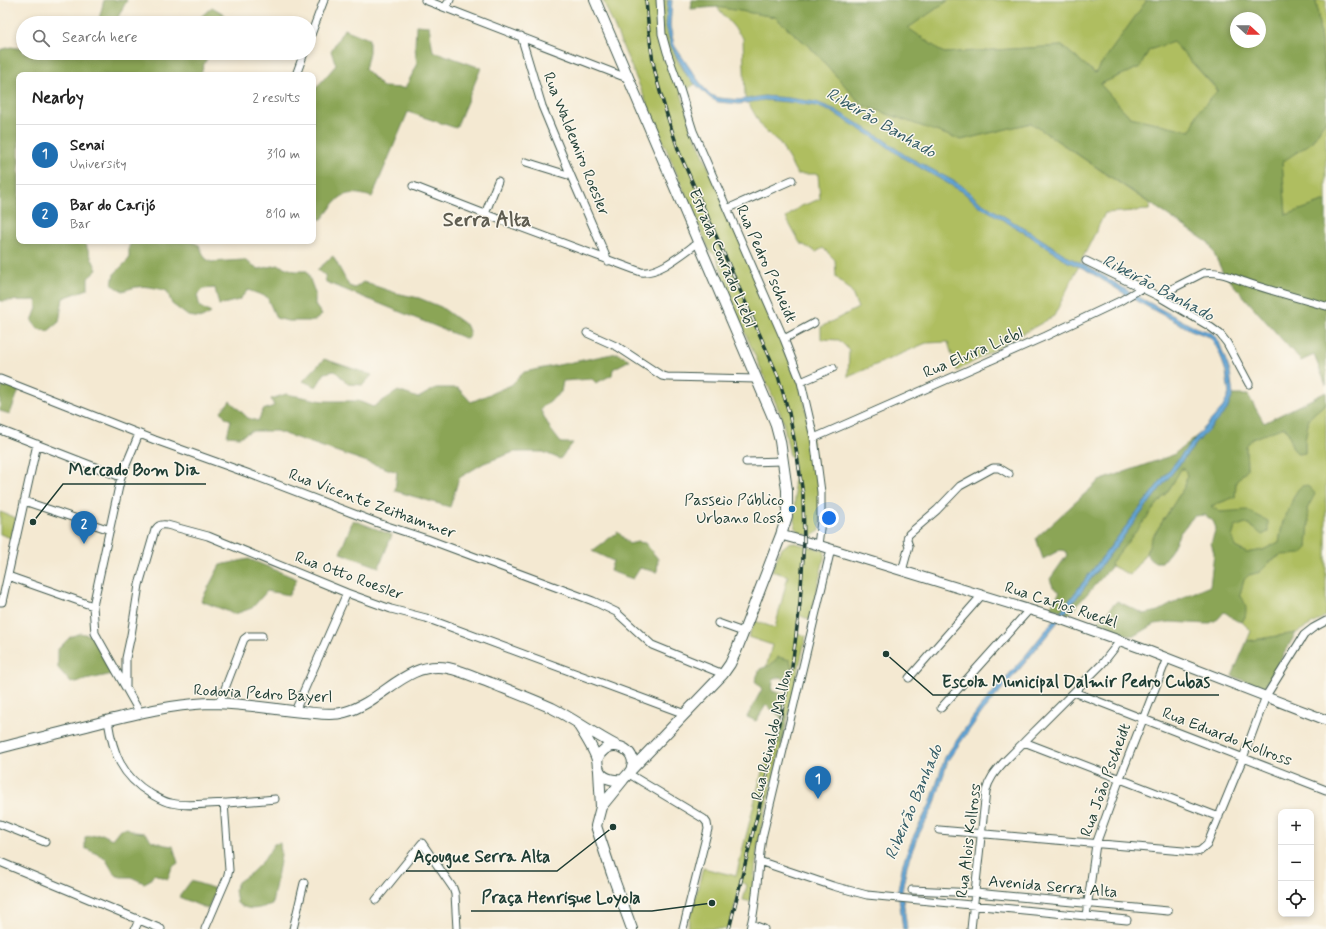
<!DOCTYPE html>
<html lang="en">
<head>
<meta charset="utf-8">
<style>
	body { margin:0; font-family:Mynerve,sans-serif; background:#f2f2f2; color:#222 }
	.controls { position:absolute; right:12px; bottom:12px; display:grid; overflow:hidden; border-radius:8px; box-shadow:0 2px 6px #0003 }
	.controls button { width:36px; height:36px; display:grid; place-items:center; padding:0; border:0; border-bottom:1px solid #e0e0e0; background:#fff; color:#222; font:20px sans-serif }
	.compass { position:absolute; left:1230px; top:12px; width:36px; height:36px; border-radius:50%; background:#fff; box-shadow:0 2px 6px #0003; rotate:111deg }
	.you { position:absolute; left:829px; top:518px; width:14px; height:14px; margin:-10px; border:3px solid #fff; border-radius:50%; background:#1a73e8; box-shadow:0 0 0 6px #1a73e833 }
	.badge { display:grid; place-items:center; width:26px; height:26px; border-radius:50%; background:#1f6fb2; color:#fff; font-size:13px; font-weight:700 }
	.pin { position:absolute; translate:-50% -33px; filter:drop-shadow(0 1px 2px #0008) }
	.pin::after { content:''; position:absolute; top:21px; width:14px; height:12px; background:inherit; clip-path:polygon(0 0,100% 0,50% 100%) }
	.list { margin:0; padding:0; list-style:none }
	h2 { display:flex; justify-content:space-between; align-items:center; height:52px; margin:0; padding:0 16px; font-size:17px }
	h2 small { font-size:13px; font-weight:400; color:#767676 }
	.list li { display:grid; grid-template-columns:26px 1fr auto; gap:12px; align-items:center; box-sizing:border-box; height:60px; padding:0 16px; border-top:1px solid #e0e0e0 }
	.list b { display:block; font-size:15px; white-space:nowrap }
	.list p { margin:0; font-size:13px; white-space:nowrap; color:#767676 }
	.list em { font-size:13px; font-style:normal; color:#767676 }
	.icon { flex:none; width:22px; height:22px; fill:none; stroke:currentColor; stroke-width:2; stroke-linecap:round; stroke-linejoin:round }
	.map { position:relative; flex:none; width:1326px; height:929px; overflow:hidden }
	.search { position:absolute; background:#fff; box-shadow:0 2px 6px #0003; left:16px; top:16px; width:300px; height:44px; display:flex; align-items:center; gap:10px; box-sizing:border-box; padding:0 14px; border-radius:22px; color:#767676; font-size:15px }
	.panel { position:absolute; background:#fff; box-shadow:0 2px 6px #0003; left:16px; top:72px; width:300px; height:172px; border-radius:8px }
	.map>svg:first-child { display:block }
</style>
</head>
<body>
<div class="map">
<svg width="1326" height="929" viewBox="0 0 1326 929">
	<rect width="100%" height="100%" fill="#fbf7ec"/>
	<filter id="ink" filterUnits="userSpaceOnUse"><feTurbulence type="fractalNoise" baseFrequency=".025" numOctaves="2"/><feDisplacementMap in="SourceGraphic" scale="8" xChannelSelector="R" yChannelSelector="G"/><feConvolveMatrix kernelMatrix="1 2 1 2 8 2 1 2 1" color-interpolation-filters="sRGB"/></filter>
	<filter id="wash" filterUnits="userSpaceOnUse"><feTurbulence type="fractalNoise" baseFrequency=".012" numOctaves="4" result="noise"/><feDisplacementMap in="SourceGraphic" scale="16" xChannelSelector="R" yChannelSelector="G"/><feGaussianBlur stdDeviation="0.9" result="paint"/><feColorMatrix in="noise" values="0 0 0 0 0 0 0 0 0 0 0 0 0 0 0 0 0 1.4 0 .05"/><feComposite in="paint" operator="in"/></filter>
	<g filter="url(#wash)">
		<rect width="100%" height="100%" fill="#f4e9d2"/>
		<path fill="#afbe61" stroke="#677e4a" d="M603,0H668L666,26L677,60L688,77L695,84L681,93L693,131L801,382L821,492L820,531L811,536L800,533L796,528L794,521L795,496L793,484L795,477L793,459L790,456L783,422L781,415L721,278L723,274L715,254L710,252Z
			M949,0H1147L1095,73L1062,46L944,53L908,28Z
			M1316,0H1326V82Z
			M717,7L775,17L814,51L862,105L961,140L1031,123L1150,204L1149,210L1105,213L1054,316L957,371L948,342L926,343L848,377L849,350L839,340L821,339V327L858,308L851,291L836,277L835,260L823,248L816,252L800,243L786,218L799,207L820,199L818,174H797L780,143L763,129L745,97L743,38Z
			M1173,42L1218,91L1198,112L1191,132L1130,117L1100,84L1140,67L1149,50Z
			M1326,120V201L1286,215L1282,161L1311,143Z
			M1326,403V616L1296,633L1247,641L1251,631L1242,622L1245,617L1240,594L1244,580L1249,575L1260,572L1269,563L1281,555L1307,548L1309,521L1307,509L1310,503L1294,495L1289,510L1283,520L1279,542L1263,550L1247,553L1235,547L1232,537L1235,527L1245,523L1255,529L1268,532L1232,512H1219L1211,506L1235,497L1236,482L1247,469L1246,446L1252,439L1283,427C1290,432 1290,439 1292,446C1293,449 1296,452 1298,454L1305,453V441L1309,418Z
			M1181,469H1186L1187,476L1185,486L1152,538L1146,553L1130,575L1112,566L1111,563L1170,488Z
			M0,512L16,518L11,538L0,534Z
			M790,542L824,550L825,554L810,620L799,615L797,633L806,636L788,717H781L792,667L778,657L771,665L766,668L772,645L748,637L755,621L775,628L788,576L772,571L780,550Z
			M775,742L782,743L760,832L757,851L752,902L743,900L747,885L741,882L729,929H687L703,868L736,876L763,768L772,756Z"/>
		<path fill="#8ba557" stroke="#557146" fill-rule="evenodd" d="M104,0H127L115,23H98Z
			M692,0H949L908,28L944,53L1062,46L1095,73L1147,0H1316L1326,82V120L1311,143L1282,162L1286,215L1326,201V385L1314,355L1301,361L1223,273L1209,243L1031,123L961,140L862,105L814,51L775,17L717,7L691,9ZM1236,18H1260V42H1236ZM1173,42L1218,90L1198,112L1191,131L1130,117L1100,84L1140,67L1149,50Z
			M212,7L224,14L228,23H196L197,20Z
			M416,25L429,26L433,51L481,68L456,128L408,112L372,197C341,188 340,197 322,219H313V98L316,88L336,65L331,51L344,29L369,39V52L365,69L383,87L405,88L417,65L415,47Z
			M11,47L23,49V53H214C205,58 203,66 201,75H19V241H67L70,244L77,241H84L97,270L88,278V289L63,298L59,322L48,331L38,329L32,321L37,308L36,300L0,301V50Z
			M133,241H190L199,245L205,258L211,262L244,260L259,269L278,265L295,271H307L315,293V305L322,315L314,321H288L276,318L267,297L248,290L239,300L219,305L215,288L203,289L197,295L200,307L211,313L202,318L188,316L172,304L167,291C149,286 141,284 123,291L112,285L114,274L129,259V246Z
			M333,256L349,286L355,288L363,282L396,293L419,298L441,307L467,326L470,334L467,339L326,282L325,275L317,270Z
			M617,353L630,360L613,369L612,375L596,383L592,379L563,381L561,392L540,409L551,430L561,443H573L560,459L543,452H514L484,463L459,478L450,507L395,491L397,472L276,431H251L240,437L227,436L231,420L226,418L221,411L230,401L248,418L258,421L263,410L274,406L271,399L286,394L323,401H358L373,407L398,391L418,398L436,388H458L471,402L511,385L524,372Z
			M324,359L372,375L363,385L348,384L335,371L325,373L316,387L303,381Z
			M4,380L20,387L10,414L0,411V395Z
			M1326,392V403L1309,418L1305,441V453L1298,454C1296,452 1293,449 1292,446C1290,439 1290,432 1284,427L1252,439L1246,446L1247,469L1236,482L1235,497L1211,506L1220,512L1247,510L1268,521V532L1262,535L1255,529L1245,523L1235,527L1232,537L1235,547L1247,553L1263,550L1279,542C1281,535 1281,527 1284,520C1285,516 1288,513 1289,509C1294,496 1301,473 1315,494L1307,509L1309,521L1307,548L1301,554L1280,555L1269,563L1260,572L1249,575L1244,580L1240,594C1246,604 1249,612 1242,622C1233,621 1232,616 1224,612L1218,619L1208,624L1170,622L1155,624L1138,634L1129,636L1097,623L1117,601L1144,614L1159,611L1188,595L1210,586L1214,553L1211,543L1216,528L1213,521L1205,515L1194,516L1180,533L1171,551L1162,562H1153L1146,553L1152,538L1185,486L1187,476L1185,469H1181L1170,488L1111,563L1112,566L1069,614L1065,613L1169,477L1201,438L1227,410L1233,395H1248L1264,423Z
			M1198,435L1166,474L1061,611L1050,607L1060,592L1053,587L1050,579L1067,555L1065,551L1060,550L1043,559L1036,538L1099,481L1173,455Z
			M353,520L392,535L379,567L340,553Z
			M618,532L629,544L637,542L645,543L658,559L657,572L640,568L633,579L610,571L613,561L592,551Z
			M249,559L297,579L289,595L267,591L252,608L235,614L201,601L220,565Z
			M80,633L93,636L113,674L71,683L58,668V649L70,637Z
			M1296,633L1264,688L1232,676L1247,641Z
			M778,657L790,660L792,667L789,682L780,677L773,680L772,691L786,695L781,716L788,717L782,743L775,742L781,717L766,705L756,721L747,717L762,689L755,681L760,669L771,665Z
			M127,828L135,832L145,833L152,841L165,845L173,846L178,863L172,867L168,879L154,874L150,880L144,883L131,877H121L115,875L105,858L85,848V837L102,834L112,839L120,829Z
			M280,843L281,856L272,904C258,909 250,912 237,903L235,890L238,882L251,873L264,860L274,844Z
			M191,881L216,889L208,909L179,897Z"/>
		<path fill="#62a4d6" stroke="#407085" d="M668,0H672L670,26L674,45L693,73L704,88L711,95L719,98L739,100L764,96L788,98L816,102L834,109L883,139L905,155L961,185L980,202L1032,233L1070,258L1087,266L1135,295L1192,326L1212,333L1219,342L1230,372L1233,395L1227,410L1201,438L1169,477L1065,613L1023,665L983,711L948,760L934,806L917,838L907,865L902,891L907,929H903L898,890L903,863L914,835L930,804L945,757L980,707L1021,661L1061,611L1166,474L1198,435L1223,407L1229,394L1226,372L1220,354L1215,344L1210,337L1191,330L1133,299L1085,269L1068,262L1030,236L978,205L963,192L903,158L881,142L832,112L816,106L788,102L764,100L739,104L718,102L710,98L688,77L671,46L666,26Z"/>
	</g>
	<g filter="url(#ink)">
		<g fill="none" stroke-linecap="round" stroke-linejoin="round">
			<defs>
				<path id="minor" d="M425,0L627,78
					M660,0L662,34L667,52L678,83L693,131L784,339L801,382L814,438L821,492V521L818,545
					M445,7L450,0
					M521,36L542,106L571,176L608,261
					M309,40L324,0
					M296,75L304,53
					M526,162L571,176
					M413,186L485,214L641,272C660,274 683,253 699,242
					M727,209L792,180
					M485,214L498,181
					M1086,261L1158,296L1209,326L1220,334L1227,343L1249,384
					M1158,296L1203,273C1220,270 1235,279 1251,284C1276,292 1301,299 1326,306
					M587,333L618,347L662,376L667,377L757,379
					M784,339L814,323
					M0,379L155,440L247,473L378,523L427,539L593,601L616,612L652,645L723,674
					M801,382L833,368
					M0,430L121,477
					M139,434L121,477L93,606L95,633L140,713
					M814,438L1046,336L1120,301L1142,288
					M746,462L783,461
					M24,501L110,530
					M902,571L909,546C907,541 906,538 909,534L937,510L960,486L993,468H999L1009,474
					M8,576L93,606
					M0,602H2L37,444
					M718,623L743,632
					M909,678L982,595
					M126,686V658L131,635L139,585L155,530C158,525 161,524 167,525L208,536L347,593L391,609L426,618L685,714
					M1074,692L1326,790
					M219,704L244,639L248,636H262
					M941,708L1029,610
					M295,711L347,593
					M108,721C113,753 121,776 151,794C158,798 164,802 171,803C183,806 195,805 207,804C230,803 252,801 275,799
					M1024,742L1219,817
					M629,774L704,819L707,823L708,829L683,929
					M0,824L45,842
					M939,830L1195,852L1200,851L1207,845L1243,758L1266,696L1304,635L1313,628L1326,621
					M759,861L833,886L867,895L1127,920
					M0,862L161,929
					M912,890L976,893L1168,911
					M376,900L422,843L453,888L455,894L457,929
					M1086,916L1096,844L1120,778L1167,658
					M751,924L764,929
					M135,929L139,920
					M205,929L227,878L229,870L224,803
					M293,929L304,883
					M750,929C758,900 757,868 762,838L831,549
					M971,929L986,791C989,779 995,772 1003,763L1102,664L1120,641"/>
				<path id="tertiary" d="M781,535L818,545L1063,620L1146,650L1326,720"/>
				<path id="secondary" d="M595,0L775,422L780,441L787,490V516L781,535L737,649L730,664L723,674L631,770
					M579,726C584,734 595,751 597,760C598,762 597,764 598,766C600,779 612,781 623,780C625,777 629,774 631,770C641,750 607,733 597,760
					M0,748C34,739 68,731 102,722C138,713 170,705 208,703C240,703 272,709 303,712C317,713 332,716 345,712C383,702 406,660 448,668C463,671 477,678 491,683C511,691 532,699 552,708C574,719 595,735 617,746
					M599,771L601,807
					M623,780L601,807L596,826L612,874L632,929"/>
			</defs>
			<use href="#minor" stroke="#3f574c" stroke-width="9"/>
			<use href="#tertiary" stroke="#3f574c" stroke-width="11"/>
			<use href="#secondary" stroke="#3f574c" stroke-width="12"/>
			<use href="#minor" stroke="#fff" stroke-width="7"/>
			<use href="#tertiary" stroke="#fff" stroke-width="9"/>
			<use href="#secondary" stroke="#fff" stroke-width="10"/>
			<defs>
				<path id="rail" d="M646,0C648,25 650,51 656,76C662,102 671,127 679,152L778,376L789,413L796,449L803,494L804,541L800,603L792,667L760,804L729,929"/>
			</defs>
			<use href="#rail" stroke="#1f3d34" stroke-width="3.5"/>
			<use href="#rail" stroke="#fbf7ec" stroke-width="2" stroke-dasharray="6" stroke-linecap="butt"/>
		</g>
	</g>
	<circle fill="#1f6fb2" stroke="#fbf7ec" stroke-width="1.5" cx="792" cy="509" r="4"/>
	<g text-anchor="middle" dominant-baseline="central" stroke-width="3" stroke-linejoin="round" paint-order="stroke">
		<g font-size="16" fill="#1f3d34" stroke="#fbf7ec">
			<text transform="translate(576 144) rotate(68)">Rua Waldemiro Roesler</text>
			<text transform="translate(722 258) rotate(67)">Estrada Conrado Liebl</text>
			<text transform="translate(766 264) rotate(66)">Rua Pedro Pscheidt</text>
			<text transform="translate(973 353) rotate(-23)">Rua Elvira Liebl</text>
			<text transform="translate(372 504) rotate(20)">Rua Vicente Zeithammer</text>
			<text transform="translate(349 576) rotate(20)">Rua Otto Roesler</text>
			<text transform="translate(1061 605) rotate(18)">Rua Carlos Rueckl</text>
			<text transform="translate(263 694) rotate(3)">Rodovia Pedro Bayerl</text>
			<text transform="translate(772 735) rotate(-77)">Rua Reinaldo Mallon</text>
			<text transform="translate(1227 737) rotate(21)">Rua Eduardo Kollross</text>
			<text transform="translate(1106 780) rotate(-70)">Rua João Pscheidt</text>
			<text transform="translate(969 841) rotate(-83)">Rua Alois Kollross</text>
			<text transform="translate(1053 887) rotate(5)">Avenida Serra Alta</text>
		</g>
		<g font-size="16" fill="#1f3d34" stroke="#fbf7ec" text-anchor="end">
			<text x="784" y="500">Passeio Público<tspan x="784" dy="18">Urbano Rosá</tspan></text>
		</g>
		<g font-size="17" font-style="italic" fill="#335c65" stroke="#fbf7ec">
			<text transform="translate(881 123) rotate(30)">Ribeirão Banhado</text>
			<text transform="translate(1158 288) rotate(28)">Ribeirão Banhado</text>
			<text transform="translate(914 802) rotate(-67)">Ribeirão Banhado</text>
		</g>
		<g font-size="20" font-weight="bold" fill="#5f5d51" stroke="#fbf7ec">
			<text x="487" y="220">Serra Alta</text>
		</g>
	</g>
	<path fill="none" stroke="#1f3d34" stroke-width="1.5" d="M33 522L63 484H206M886 654L933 695H1219M613 827L557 871H406M712 903L652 911H471"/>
	<g fill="#1f3d34" stroke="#fbf7ec" stroke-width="1.5">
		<circle cx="33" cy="522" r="4"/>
		<circle cx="886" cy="654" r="4"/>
		<circle cx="613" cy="827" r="4"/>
		<circle cx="712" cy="903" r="4"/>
	</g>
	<g font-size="17" text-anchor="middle" font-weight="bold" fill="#1f3d34" stroke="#fbf7ec" stroke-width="3" stroke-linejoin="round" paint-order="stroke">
		<text x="134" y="475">Mercado Bom Dia</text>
		<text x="1076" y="687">Escola Municipal Dalmir Pedro Cubas</text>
		<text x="482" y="862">Açougue Serra Alta</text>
		<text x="561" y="903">Praça Henrique Loyola</text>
	</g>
</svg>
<div class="controls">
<button>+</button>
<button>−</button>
<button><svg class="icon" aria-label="locate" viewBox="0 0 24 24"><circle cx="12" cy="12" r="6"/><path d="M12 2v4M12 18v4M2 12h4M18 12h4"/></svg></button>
</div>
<svg class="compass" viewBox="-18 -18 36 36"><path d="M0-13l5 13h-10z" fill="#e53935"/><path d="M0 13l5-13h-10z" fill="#767676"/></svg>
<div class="you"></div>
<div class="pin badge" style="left:818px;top:799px">1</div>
<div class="pin badge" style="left:84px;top:544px">2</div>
<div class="search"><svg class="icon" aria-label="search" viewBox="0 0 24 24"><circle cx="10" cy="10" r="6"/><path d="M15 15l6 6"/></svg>Search here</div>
<section class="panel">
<h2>Nearby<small>2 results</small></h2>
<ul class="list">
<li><span class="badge">1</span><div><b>Senai</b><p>University</p></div><em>310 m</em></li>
<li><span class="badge">2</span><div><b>Bar do Carijó</b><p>Bar</p></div><em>810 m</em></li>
</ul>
</section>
</div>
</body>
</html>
